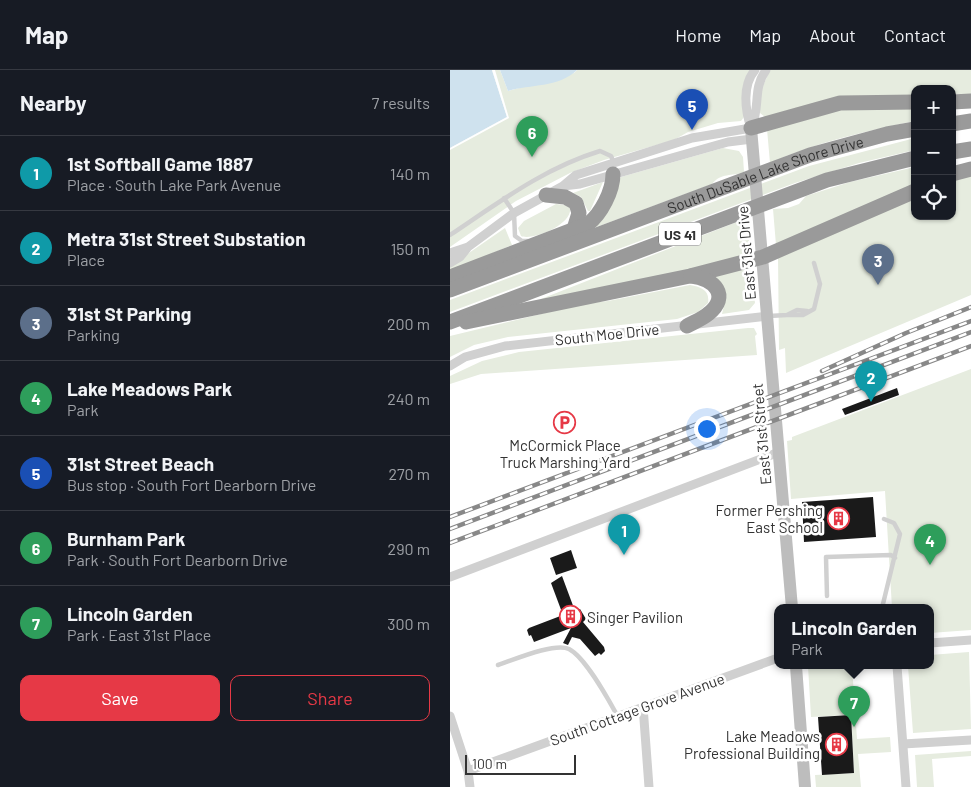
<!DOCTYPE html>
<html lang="en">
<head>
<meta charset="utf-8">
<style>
	body { margin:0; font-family:Barlow,sans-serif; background:#242831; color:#f1f3f6 }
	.controls { position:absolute; right:15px; top:15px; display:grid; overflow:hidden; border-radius:10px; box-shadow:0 1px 4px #0004 }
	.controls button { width:45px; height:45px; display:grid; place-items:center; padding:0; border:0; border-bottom:1px solid #363941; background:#171b24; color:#f1f3f6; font:25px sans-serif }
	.scale { position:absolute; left:15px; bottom:12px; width:111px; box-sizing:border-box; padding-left:5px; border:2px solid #333; border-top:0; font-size:14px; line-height:18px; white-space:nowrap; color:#333; -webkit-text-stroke:4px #fff; paint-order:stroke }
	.you { position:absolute; left:256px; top:358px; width:18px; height:18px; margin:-12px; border:4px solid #fff; border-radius:50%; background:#1a73e8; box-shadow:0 0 0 8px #1a73e833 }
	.badge { display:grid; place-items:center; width:32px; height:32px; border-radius:50%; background:#e63946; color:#fff; font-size:16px; font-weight:700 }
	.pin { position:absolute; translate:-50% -41px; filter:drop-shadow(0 1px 2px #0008) }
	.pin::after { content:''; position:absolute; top:26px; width:18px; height:15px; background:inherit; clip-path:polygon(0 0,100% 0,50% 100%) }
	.popup { position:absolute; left:324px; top:534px; width:160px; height:65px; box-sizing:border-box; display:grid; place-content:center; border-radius:10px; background:#171b24; filter:drop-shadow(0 1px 4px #0005); font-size:16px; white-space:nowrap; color:#9ea1a6 }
	.popup b { font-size:19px; color:#f1f3f6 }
	.popup::after { content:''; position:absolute; left:50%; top:100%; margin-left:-10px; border:10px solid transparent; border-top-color:#171b24 }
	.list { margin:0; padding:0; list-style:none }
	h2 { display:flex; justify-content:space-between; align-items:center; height:65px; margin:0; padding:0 20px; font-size:21px }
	h2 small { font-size:16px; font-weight:400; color:#9ea1a6 }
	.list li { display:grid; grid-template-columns:32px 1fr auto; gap:15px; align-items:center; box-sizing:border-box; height:75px; padding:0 20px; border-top:1px solid #363941 }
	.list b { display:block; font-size:19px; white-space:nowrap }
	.list p { margin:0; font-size:16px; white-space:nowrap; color:#9ea1a6 }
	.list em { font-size:16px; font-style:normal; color:#9ea1a6 }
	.actions { display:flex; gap:10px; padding:15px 20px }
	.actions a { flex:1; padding:11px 0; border:1px solid #e63946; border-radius:10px; text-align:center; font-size:18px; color:#e63946 }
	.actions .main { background:#e63946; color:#fff }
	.icon { flex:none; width:28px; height:28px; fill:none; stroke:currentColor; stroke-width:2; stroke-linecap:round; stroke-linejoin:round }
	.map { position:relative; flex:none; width:521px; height:717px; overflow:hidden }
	header { display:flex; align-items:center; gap:30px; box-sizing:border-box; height:70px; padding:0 25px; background:#171b24; border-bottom:1px solid #363941 }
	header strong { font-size:24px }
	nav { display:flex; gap:28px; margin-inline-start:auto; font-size:18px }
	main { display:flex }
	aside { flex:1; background:#171b24 }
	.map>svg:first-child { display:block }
</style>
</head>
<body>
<header>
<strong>Map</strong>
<nav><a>Home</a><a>Map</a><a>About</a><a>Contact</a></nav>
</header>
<main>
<aside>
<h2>Nearby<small>7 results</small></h2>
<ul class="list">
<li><span class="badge" style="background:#0f9aa8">1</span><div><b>1st Softball Game 1887</b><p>Place · South Lake Park Avenue</p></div><em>140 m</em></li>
<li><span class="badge" style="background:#0f9aa8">2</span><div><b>Metra 31st Street Substation</b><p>Place</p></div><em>150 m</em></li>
<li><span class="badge" style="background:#5c6f8a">3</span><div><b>31st St Parking</b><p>Parking</p></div><em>200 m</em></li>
<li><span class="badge" style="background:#2e9e5b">4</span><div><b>Lake Meadows Park</b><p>Park</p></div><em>240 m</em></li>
<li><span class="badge" style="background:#1a4fb4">5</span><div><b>31st Street Beach</b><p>Bus stop · South Fort Dearborn Drive</p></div><em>270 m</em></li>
<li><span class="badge" style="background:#2e9e5b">6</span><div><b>Burnham Park</b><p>Park · South Fort Dearborn Drive</p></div><em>290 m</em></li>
<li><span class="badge" style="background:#2e9e5b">7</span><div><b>Lincoln Garden</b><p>Park · East 31st Place</p></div><em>300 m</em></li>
</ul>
<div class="actions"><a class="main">Save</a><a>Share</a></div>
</aside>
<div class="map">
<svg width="521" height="717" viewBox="0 0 521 717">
	<rect width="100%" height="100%" fill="#fff"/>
	<path fill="#e6ecdf" d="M42,0H50L58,21L124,3L127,0H302L294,47L291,51L268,53L238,62L224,70L154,90L120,103L66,131L0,177V78L57,47Z
		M320,0H521V24H502V19H465V25L402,26L315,47L310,43L309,25Z
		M465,35V51C416,61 364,73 320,93L317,59L389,38Z
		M465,68V80L409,93L345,113L0,242V230L359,96Z
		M273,78L289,81L293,87L294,102C281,107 272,102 262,114L136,161L171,107Z
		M465,97V115L326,175L323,139L338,138L349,134L356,126L400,112Z
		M521,103V225L336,303L335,278L329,280L328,186L465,125V146H502V110Z
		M153,112L140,141H138L131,127L123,123Z
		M106,134L116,135L120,138C123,154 83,171 71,166L68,158L74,151Z
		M297,148L300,180L298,186L92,232L91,229Z
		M55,158L62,175L0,201V196Z
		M292,199L302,207L305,233L299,240L272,244L275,231L264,206Z
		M240,215C251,217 260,220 258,233L248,242L227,249L58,267L24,275L0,287V266L132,234L158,231Z
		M298,258H304L307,264L305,266L307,285L31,304L0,314V306L32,291L69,282Z
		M521,299V560L480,563V538H442L435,421L341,429L337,371L342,370V367Z
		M519,582L521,659L463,663L458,596H480V585Z
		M358,596H402L407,669L440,667L441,682L408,684L411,717H366L365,705L404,703L401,645L361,647Z
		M521,681V686L482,689L484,717H467L465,685Z"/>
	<path fill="#cfe2ee" d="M0,0H42L57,47L0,78Z
		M50,0H127C108,18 81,14 58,21Z"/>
	<path fill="#fff" d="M42,0H45L59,48L0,80V78L57,47Z"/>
	<path fill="#1a1a1a" d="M447,318L449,325L395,345L392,339Z
		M423,427L426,467L354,472L352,432Z
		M121,480L127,498L106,505L100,488Z
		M112,506L125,541L130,539L136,549L133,552L154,577L155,581L151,585L149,583L145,586L130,569L122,567L118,575L113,573L121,558L84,572L81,565L79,566L77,560L79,558L113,545L101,513Z
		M401,645L404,703L372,705L368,647Z"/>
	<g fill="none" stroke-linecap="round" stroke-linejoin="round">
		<path stroke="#d0d0d0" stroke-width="4.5" d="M54,128L64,143L65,166L72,171H78
			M0,165C48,133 94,98 150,81L161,86L164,93
			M357,241L347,240L337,245H353L364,239L370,214L364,193
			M319,246L337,245
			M377,526L376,487L441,485L445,488
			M432,538L450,464L444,453L434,449
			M48,595C63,590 105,572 119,579C136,588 158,629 167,645"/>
		<path stroke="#d0d0d0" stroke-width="9" d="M301,58C311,38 302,19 316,0
			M301,58C295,40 292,15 305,0
			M113,116L130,114L278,72L302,69
			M0,183L18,177
			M0,193L10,187L18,177L64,143L113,116L126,105L242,68L301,58
			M0,296L15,287L55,276L318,246
			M0,507L329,382
			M480,573L521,570
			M447,596L456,717
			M193,636L199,717
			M0,646L18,701L20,717
			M453,674L521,670
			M18,701L328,588"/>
		<path stroke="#bdbdbd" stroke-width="12" d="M301,58L342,538
			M346,596L355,717"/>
		<g stroke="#9a9a9a" stroke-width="15">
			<path d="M502,32L521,31"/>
			<path d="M502,54L521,51"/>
			<path d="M301,58L390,33L465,32"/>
			<path d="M502,82L521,79"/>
			<path d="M502,104L521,99"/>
			<path d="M96,125L115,127L126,133L129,143L124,159"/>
			<path d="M0,207L138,154C151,144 163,121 163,104"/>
			<path id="s1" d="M0,220L360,85L437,64L465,59"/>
			<path d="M0,252L377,110L465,88"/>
			<path d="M16,252L240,206L313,187L465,121"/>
			<path d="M237,256C244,252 252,249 258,244C281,226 264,208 241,206"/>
		</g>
		<defs>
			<path id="rail" d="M372,301L456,263L521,237
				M0,447L521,251
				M0,459L521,262
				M0,473L521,276"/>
		</defs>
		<use href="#rail" stroke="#888" stroke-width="4.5"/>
		<use href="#rail" stroke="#fff" stroke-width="2.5" stroke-dasharray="8" stroke-linecap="butt"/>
	</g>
	<defs>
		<symbol id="parking-ring" viewBox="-11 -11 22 22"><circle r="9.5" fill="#fff" stroke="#e63946" stroke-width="1.5"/><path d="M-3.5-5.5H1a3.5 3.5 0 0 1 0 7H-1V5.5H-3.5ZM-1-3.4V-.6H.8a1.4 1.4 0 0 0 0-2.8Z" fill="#e63946"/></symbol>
		<symbol id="building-ring" viewBox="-11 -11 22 22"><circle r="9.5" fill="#fff" stroke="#e63946" stroke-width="1.5"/><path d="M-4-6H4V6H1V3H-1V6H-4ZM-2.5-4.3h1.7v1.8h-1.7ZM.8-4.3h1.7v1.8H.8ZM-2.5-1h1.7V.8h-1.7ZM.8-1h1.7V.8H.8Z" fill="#e63946"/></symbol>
	</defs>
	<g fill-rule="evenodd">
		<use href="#parking-ring" x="102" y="340" width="25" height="25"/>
		<use href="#building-ring" x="376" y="436" width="25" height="25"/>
		<use href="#building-ring" x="108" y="534" width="25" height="25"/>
		<use href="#building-ring" x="374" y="662" width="25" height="25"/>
	</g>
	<g text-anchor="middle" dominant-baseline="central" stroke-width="5" stroke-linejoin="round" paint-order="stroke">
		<rect fill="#fff" stroke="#707070" stroke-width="1" x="209" y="152.5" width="42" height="23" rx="4"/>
		<g font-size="14" font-weight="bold" fill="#333">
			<text x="230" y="164">US 41</text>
		</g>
		<g font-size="15" fill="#333" stroke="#fff">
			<text stroke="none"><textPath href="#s1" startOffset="336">South DuSable Lake Shore Drive</textPath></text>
			<text transform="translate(296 183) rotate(-95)">East 31st Drive</text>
			<text transform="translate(157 264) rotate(-6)">South Moe Drive</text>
			<text transform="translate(311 364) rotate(-95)">East 31st Street</text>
			<text transform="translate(187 639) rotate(-20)">South Cottage Grove Avenue</text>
		</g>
		<g font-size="15" fill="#333" stroke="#fff" text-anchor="end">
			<text x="115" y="375" text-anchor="middle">McCormick Place<tspan x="115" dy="17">Truck Marshing Yard</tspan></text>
			<text x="373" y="440">Former Pershing<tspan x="373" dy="17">East School</tspan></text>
			<text x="137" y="547" text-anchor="start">Singer Pavilion</text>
			<text x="370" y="666">Lake Meadows<tspan x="370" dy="17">Professional Building</tspan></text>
		</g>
	</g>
</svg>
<div class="controls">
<button>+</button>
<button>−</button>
<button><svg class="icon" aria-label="locate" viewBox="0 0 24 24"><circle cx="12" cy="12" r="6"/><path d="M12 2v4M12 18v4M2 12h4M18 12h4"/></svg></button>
</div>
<div class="scale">100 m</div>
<div class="you"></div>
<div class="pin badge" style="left:174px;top:485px;background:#0f9aa8">1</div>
<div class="pin badge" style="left:421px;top:332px;background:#0f9aa8">2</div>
<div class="pin badge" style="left:428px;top:215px;background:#5c6f8a">3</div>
<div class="pin badge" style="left:480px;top:495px;background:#2e9e5b">4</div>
<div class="pin badge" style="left:242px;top:60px;background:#1a4fb4">5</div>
<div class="pin badge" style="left:82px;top:87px;background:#2e9e5b">6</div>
<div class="pin badge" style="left:404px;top:657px;background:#2e9e5b">7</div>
<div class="popup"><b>Lincoln Garden</b>Park</div>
</div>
</main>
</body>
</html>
